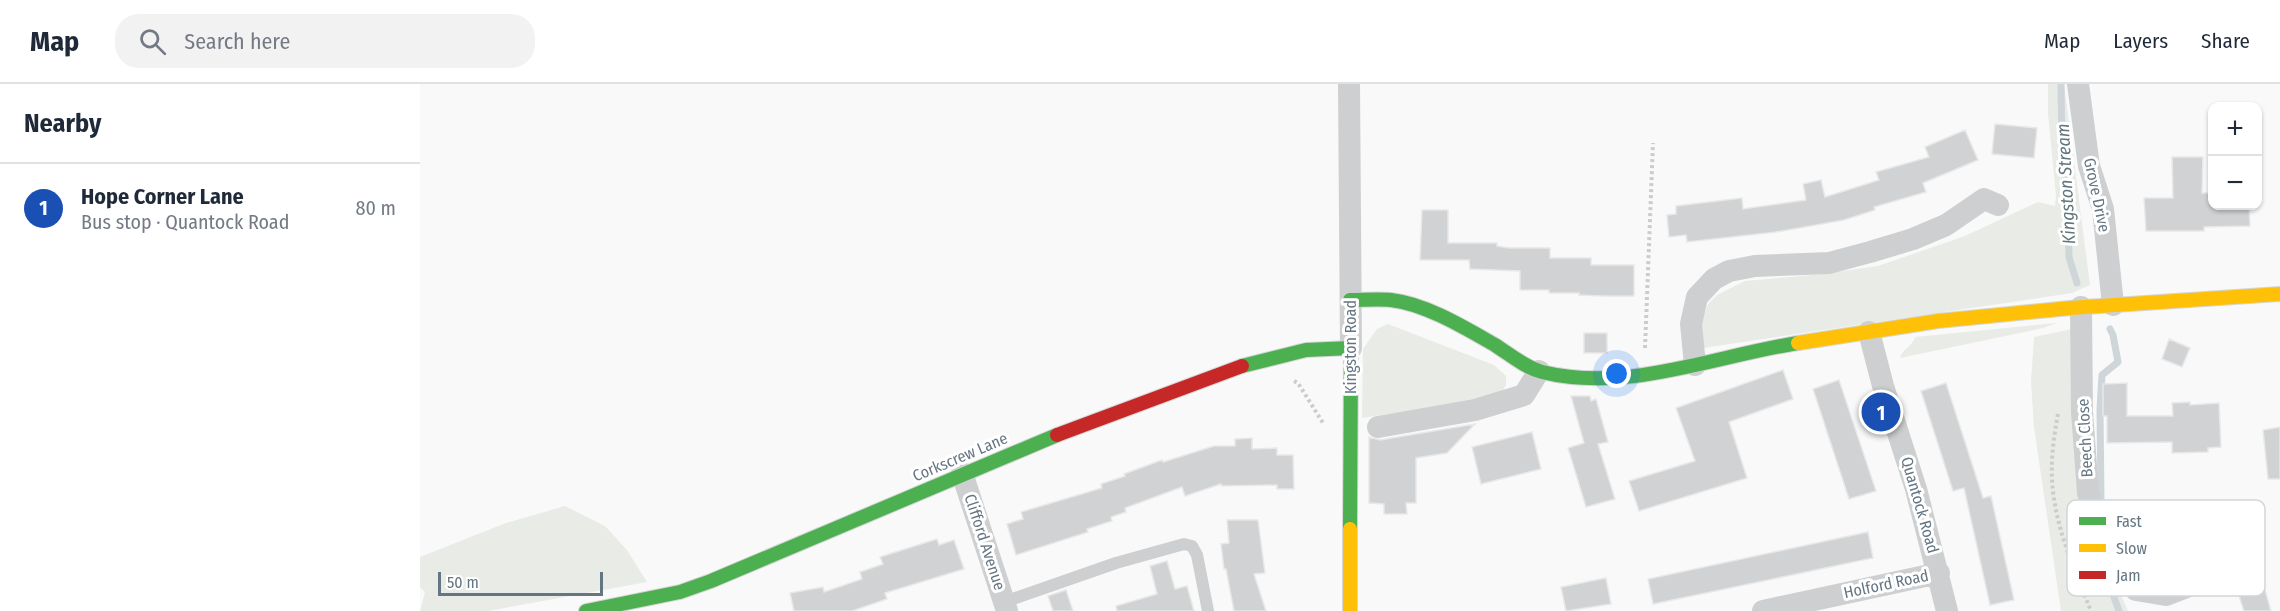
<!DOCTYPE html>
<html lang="en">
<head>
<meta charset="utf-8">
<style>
	body { margin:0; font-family:"Fira Sans Condensed",sans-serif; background:#f2f2f3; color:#1f2937 }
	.controls { position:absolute; right:18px; top:18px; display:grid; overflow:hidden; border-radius:12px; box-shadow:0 2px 4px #0004 }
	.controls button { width:54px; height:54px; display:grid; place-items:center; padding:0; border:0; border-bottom:2px solid #e0e1e3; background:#fff; color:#1f2937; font:30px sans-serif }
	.scale { position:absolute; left:18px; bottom:15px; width:165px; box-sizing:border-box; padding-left:6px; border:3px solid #657683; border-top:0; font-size:16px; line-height:21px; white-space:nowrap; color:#657683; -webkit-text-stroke:4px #fff; paint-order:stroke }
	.you { position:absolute; left:1197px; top:290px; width:21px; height:21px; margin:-15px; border:4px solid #fff; border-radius:50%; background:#1a73e8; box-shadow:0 0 0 9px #1a73e833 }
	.badge { display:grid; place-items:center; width:39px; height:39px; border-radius:50%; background:#111827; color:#fff; font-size:20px; font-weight:700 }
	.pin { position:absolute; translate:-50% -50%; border:3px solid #fff; box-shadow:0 2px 6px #0006 }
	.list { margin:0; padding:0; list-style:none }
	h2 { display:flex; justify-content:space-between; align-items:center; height:78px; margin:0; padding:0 24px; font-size:26px }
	h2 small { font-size:20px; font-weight:400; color:#747a83 }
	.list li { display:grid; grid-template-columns:39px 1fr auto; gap:18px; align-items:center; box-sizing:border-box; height:90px; padding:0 24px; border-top:2px solid #e0e1e3 }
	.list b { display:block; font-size:22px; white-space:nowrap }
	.list p { margin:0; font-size:20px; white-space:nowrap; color:#747a83 }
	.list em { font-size:20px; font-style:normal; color:#747a83 }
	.icon { flex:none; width:33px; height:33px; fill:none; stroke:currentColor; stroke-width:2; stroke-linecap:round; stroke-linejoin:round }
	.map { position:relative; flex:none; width:1860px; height:527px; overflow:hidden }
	header { display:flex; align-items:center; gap:36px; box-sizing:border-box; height:84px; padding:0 30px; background:#fff; border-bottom:2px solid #e0e1e3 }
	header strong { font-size:28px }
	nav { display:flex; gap:33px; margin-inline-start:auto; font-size:21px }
	.search { width:420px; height:54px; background:#f2f2f3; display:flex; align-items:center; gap:15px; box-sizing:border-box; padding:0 21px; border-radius:24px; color:#747a83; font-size:22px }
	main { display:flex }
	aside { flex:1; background:#fff }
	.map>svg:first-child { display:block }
</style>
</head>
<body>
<header>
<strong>Map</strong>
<div class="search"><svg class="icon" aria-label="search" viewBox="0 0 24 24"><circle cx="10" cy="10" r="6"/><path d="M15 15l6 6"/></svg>Search here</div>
<nav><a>Map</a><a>Layers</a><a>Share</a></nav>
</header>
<main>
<aside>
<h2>Nearby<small></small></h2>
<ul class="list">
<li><span class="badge" style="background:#1a4fb4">1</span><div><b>Hope Corner Lane</b><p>Bus stop · Quantock Road</p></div><em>80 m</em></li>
</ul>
</aside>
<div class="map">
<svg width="1860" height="527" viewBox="0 0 1860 527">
	<rect width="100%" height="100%" fill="#f9f9f9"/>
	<path fill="#e8ebe6" d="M1628,0H1644L1670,201L1652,209L1283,264L1281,239L1288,220L1297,211L1325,197L1393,191L1458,182L1545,152L1618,118L1635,122L1636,112L1628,29Z
		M1637,239L1623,244L1480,274C1482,265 1492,263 1495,253Z
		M968,240L1074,281L1086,292V301L1080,311L1062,316L942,334L943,265L957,245Z
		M1657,244L1662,420L1708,527H1641L1614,343L1611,298L1614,253Z
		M145,422L185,442L207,466L227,498L68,527H0L5,508L0,503V473L86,439Z"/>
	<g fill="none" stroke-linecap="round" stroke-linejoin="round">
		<path stroke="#ced6d9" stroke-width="7" d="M1641,0L1642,63L1647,109L1649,173L1657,199
			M1681,418L1680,325L1682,291L1698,278L1693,251L1690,245
			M1678,469L1699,527"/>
	</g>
	<path fill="#d0d2d3" stroke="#e8e8e8" stroke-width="1.5" d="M1575,40L1617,44L1614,74L1572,70Z
		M1545,46L1558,76L1503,99L1506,108L1454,123L1455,126L1424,136L1356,148L1267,158L1266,151L1249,153L1247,131L1256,130V122L1322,114L1323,125L1386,116L1383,100L1401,96L1405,113L1459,96L1456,88L1509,73L1505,63Z
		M1752,73H1783L1782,109H1792V122H1829L1830,142L1784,143V147H1726L1724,114H1753Z
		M1002,126H1028V159H1077V162L1089,164H1130V174H1171V181H1214V212H1184L1159,211V209H1129V206H1100V187L1050,185L1049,176H1000Z
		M1164,249H1187V269H1164Z
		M1749,255L1770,264L1762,283L1742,275Z
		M1363,286L1373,315L1309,338L1327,394L1219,427L1209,397L1275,377L1256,324Z
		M1419,296L1456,407L1429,415L1393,305Z
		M1526,299L1563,414L1571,412L1594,516L1570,521L1544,404L1533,407L1501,307Z
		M1707,299V332H1753L1752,319L1770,318V321L1799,319L1801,363L1788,364V368L1752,369V358L1687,359V332H1683V300Z
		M1151,312H1170L1171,317L1176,315L1188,358L1178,360L1195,415L1166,423L1148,364L1164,359Z
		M1055,340L1027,369L996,374V419H986L987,430H964V420L949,419V353L960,356Z
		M1860,343V395H1848L1843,346Z
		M1112,348L1121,385L1061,400L1052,363Z
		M832,354V365L857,364V371H873L874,405H857V401L802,402L801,400L765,412L762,403L705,424L706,428L691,433L692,437L667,445L668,448L596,471L587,440L603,435L601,428L682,404L681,400L705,392L704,390L742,376L743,378L794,362H815V355Z
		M807,436H838L845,489L834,490L846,527H814L806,485H804L801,460L809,459Z
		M1448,448L1453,474L1233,520L1228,495Z
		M517,455L519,461L534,456L544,485L465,509L467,515L432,527H374L370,509L403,503L404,508L442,495L440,488L463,480L460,473Z
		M747,477L755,505L767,502L774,527H697L696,522L737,510L730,482Z
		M1186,494L1191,520L1146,527L1141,503Z
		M1844,502L1851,527H1824L1818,509Z
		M646,506L653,527H633L628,512Z"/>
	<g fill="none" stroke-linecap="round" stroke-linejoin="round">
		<defs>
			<path id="fast" d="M930,216C943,216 958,215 971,216C1006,220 1045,244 1075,261C1089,270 1106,284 1122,288C1208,309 1294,272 1378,259
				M822,282L886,266L931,264L930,445
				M166,527L260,508L291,497L637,351"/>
			<path id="slow" d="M1378,259L1518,237L1650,224L1860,210
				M930,527V445"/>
			<path id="jam" d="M637,351L822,282"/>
		</defs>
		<use href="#fast" stroke="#d5d6d7" stroke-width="16"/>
		<use href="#slow" stroke="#d5d6d7" stroke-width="16"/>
		<use href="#jam" stroke="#d5d6d7" stroke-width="16"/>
		<path stroke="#cbcccd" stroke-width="4" stroke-dasharray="3 3" stroke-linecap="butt" d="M1225,264L1233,59
			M874,297L878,299L903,339
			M1638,330C1634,351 1631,373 1632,395C1634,440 1654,486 1671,527"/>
		<path stroke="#cecfd0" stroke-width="12" d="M584,518L696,479L764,460L772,462L777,471L788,527"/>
		<path stroke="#cecfd0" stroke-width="22" d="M929,0L931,264
			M1658,0L1669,82L1683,125L1693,221
			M1661,223L1662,328L1668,409L1684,462L1716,506L1746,511L1772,501L1816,476
			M1449,248L1463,302L1496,405L1527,527
			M1275,281L1271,240L1277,213L1294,195L1309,187L1335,182L1409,179L1450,168L1493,155L1526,141L1564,115L1578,121
			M958,343L1055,326L1104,311L1119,287
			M542,389L587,527
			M1343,527L1519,489"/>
		<use href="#fast" stroke="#4caf50" stroke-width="14"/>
		<use href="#slow" stroke="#ffc107" stroke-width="14"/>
		<use href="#jam" stroke="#c62828" stroke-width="14"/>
	</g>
	<g text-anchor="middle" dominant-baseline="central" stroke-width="6" stroke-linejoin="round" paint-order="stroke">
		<g font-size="16" fill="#657683" stroke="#fff">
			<text transform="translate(1677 111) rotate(78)">Grove Drive</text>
			<text transform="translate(930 263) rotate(-90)">Kingston Road</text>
			<text transform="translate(1665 354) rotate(-93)">Beech Close</text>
			<text transform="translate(540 373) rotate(-23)">Corkscrew Lane</text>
			<text transform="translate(1500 421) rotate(74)">Quantock Road</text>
			<text transform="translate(565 458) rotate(72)">Clifford Avenue</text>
			<text transform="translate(1466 500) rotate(-12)">Holford Road</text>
		</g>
		<g font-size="18" font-style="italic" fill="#60757c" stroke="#fff">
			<text transform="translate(1646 100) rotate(-93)">Kingston Stream</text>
		</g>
	</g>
	<rect x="1647" y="416" width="198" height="96" rx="9" fill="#fff" stroke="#d1d6da" stroke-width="1.5"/>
	<rect x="1659" y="433" width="27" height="8" fill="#4caf50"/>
	<rect x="1659" y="460" width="27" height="8" fill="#ffc107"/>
	<rect x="1659" y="487" width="27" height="8" fill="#c62828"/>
	<g font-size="16" fill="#657683">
		<text x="1696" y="443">Fast</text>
		<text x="1696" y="470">Slow</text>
		<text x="1696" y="497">Jam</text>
	</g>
</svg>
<div class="controls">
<button>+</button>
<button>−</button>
</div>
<div class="scale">50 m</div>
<div class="you"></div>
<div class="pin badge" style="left:1461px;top:328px;background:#1a4fb4">1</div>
</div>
</main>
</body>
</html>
